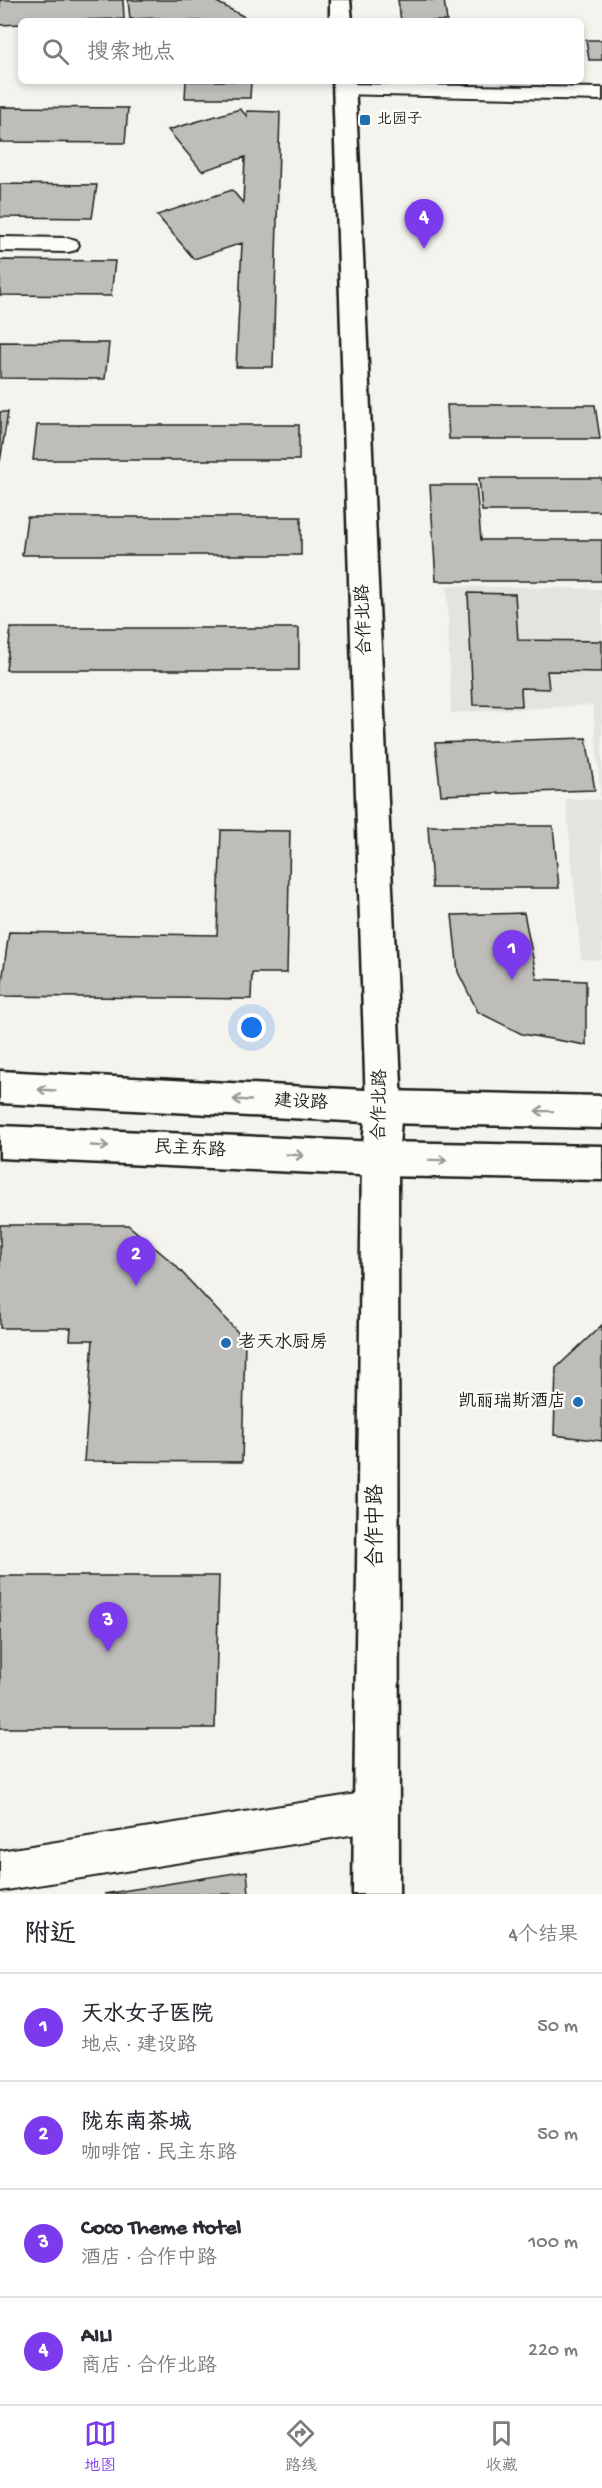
<!DOCTYPE html>
<html lang="zh">
<head>
<meta charset="utf-8">
<style>
	body { margin:0; font-family:"Gochi Hand","LXGW WenKai TC",sans-serif; background:#f7f7f7; color:#2b2b33 }
	.you { position:absolute; left:252px; top:1028px; width:21px; height:21px; margin:-15px; border:4px solid #fff; border-radius:50%; background:#1a73e8; box-shadow:0 0 0 9px #1a73e833 }
	.badge { display:grid; place-items:center; width:39px; height:39px; border-radius:50%; background:#7c3aed; color:#fff; font-size:20px; font-weight:700 }
	.pin { position:absolute; translate:-50% -50px; filter:drop-shadow(0 2px 3px #0008) }
	.pin::after { content:''; position:absolute; top:32px; width:21px; height:18px; background:inherit; clip-path:polygon(0 0,100% 0,50% 100%) }
	.list { margin:0; padding:0; list-style:none }
	h2 { display:flex; justify-content:space-between; align-items:center; height:78px; margin:0; padding:0 24px; font-size:26px }
	h2 small { font-size:20px; font-weight:400; color:#7c7c81 }
	.list li { display:grid; grid-template-columns:39px 1fr auto; gap:18px; align-items:center; box-sizing:border-box; height:108px; padding:0 24px; border-top:2px solid #e1e1e2 }
	.list b { display:block; font-size:22px; white-space:nowrap }
	.list p { margin:0; font-size:20px; white-space:nowrap; color:#7c7c81 }
	.list em { font-size:20px; font-style:normal; color:#7c7c81 }
	.icon { flex:none; width:33px; height:33px; fill:none; stroke:currentColor; stroke-width:2; stroke-linecap:round; stroke-linejoin:round }
	.map { position:relative; flex:none; width:602px; height:1894px; overflow:hidden }
	.search { position:absolute; background:#fff; box-shadow:0 3px 9px #0003; left:18px; right:18px; top:18px; height:66px; display:flex; align-items:center; gap:15px; box-sizing:border-box; padding:0 21px; border-radius:9px; color:#7c7c81; font-size:22px }
	.sheet { height:510px; background:#fff }
	nav { display:flex; justify-content:space-around; align-items:center; box-sizing:border-box; height:84px; border-top:2px solid #e1e1e2; background:#fff; font-size:16px; color:#7c7c81 }
	nav a { display:grid; justify-items:center; gap:3px }
	nav .on { color:#7c3aed }
	.map>svg:first-child { display:block }
</style>
</head>
<body>
<div class="map">
<svg width="602" height="1894" viewBox="0 0 602 1894">
	<rect width="100%" height="100%" fill="#f4f3ee"/>
	<filter id="ink" filterUnits="userSpaceOnUse"><feTurbulence type="fractalNoise" baseFrequency=".0167" numOctaves="2"/><feDisplacementMap in="SourceGraphic" scale="12" xChannelSelector="R" yChannelSelector="G"/><feConvolveMatrix kernelMatrix="1 2 1 2 8 2 1 2 1" color-interpolation-filters="sRGB"/></filter>
	<g filter="url(#ink)">
		<path fill="#e4e3de" d="M447,586L602,589V960L581,959L566,799L601,800L593,705L451,713Z"/>
		<path fill="#bebdba" stroke="#1c1c1c" stroke-width="1.5" d="M0,0H123L124,19L21,21V24L0,25Z
			M128,0H213L252,21H166L160,18L130,19Z
			M398,0H444L447,21H401Z
			M586,40H602V60H589Z
			M186,81H251L250,98H185Z
			M0,107L128,108L125,143L0,142Z
			M240,109L247,116V111L280,112L273,367H236L242,243L194,259L157,215L232,190L243,203L245,157L202,171L168,130Z
			M0,184L97,185L92,218L0,217Z
			M0,260L115,261L111,296L0,295Z
			M0,342L109,343L105,379L0,378Z
			M447,405H595L600,439H449Z
			M0,412H8L0,462Z
			M37,425H299V460H33Z
			M479,478H602V511H482Z
			M430,485H476L481,540H602V581H436Z
			M27,517H301V555H22Z
			M468,593L515,594L518,640L602,641V672L547,671L549,689L521,688L522,706L473,705Z
			M11,628H299V670H6Z
			M586,738L595,790L441,795L435,743Z
			M428,826H553L559,888H432Z
			M221,830L290,831L287,973H252L251,999L0,996L9,932L217,935Z
			M524,913L537,979L586,981V1045L522,1034L478,1012L458,972L452,915Z
			M0,1225H128L173,1263L245,1340L242,1462L84,1461L93,1340H70L71,1328H0Z
			M602,1325V1441L554,1435L556,1368Z
			M0,1576H219L215,1728H0Z
			M247,1871L249,1894H104Z"/>
		<g fill="none" stroke-linecap="round" stroke-linejoin="round">
			<defs>
				<path id="street" d="M344,84L602,88V100L337,94L334,90L337,86Z
					M0,237L68,238L76,240L79,245L76,250L68,252L0,251Z
					M375,1791L389,1797L395,1811L389,1825L375,1831L0,1891V1851Z"/>
				<path id="secondary" d="M330,0H350L352,21H330Z
					M333,81H355L402,1107L398,1159L399,1894H353L362,1159L366,1107Z"/>
				<path id="primary" d="M0,1071L384,1091L602,1096V1128L384,1123L0,1103Z
					M0,1126L380,1142L602,1146V1180L380,1176L0,1158Z"/>
			</defs>
			<use href="#street" stroke="#1c1c1c" stroke-width="4"/>
			<use href="#secondary" stroke="#1c1c1c" stroke-width="5"/>
			<use href="#primary" stroke="#1c1c1c" stroke-width="5"/>
			<use href="#street" fill="#fdfcf7" fill-rule="evenodd"/>
			<use href="#secondary" fill="#fdfcf7" fill-rule="evenodd"/>
			<use href="#primary" fill="#fdfcf7" fill-rule="evenodd"/>
		</g>
		<defs><path id="oneway-shaft" d="M-6 0H5M1.5-3L5.5 0L1.5 3" fill="none" stroke-width="1.6" stroke-linecap="round" stroke-linejoin="round" transform="scale(1.5)"/></defs>
		<g stroke="#989794">
			<use href="#oneway-shaft" transform="translate(47 1090) rotate(-177)"/>
			<use href="#oneway-shaft" transform="translate(242 1100) rotate(-177)"/>
			<use href="#oneway-shaft" transform="translate(544 1111) rotate(-179)"/>
			<use href="#oneway-shaft" transform="translate(100 1146) rotate(3)"/>
			<use href="#oneway-shaft" transform="translate(295 1155) rotate(3)"/>
			<use href="#oneway-shaft" transform="translate(438 1160) rotate(1)"/>
		</g>
	</g>
	<g fill="#1f6fb2" stroke="#fdfcf7" stroke-width="2">
		<rect x="359" y="114" width="12" height="12" rx="3"/>
		<circle cx="226" cy="1343" r="6"/>
		<circle cx="578" cy="1402" r="6"/>
	</g>
	<g text-anchor="middle" dominant-baseline="central" stroke-width="4.5" stroke-linejoin="round" paint-order="stroke">
		<g font-size="15" fill="#1c1c1c" stroke="#fdfcf7" text-anchor="start">
			<text x="377" y="120">北园子</text>
		</g>
		<g font-size="18" fill="#1c1c1c" stroke="#fdfcf7">
			<text transform="translate(365 620) rotate(-92)">合作北路</text>
			<text transform="translate(301 1103) rotate(3)">建设路</text>
			<text transform="translate(381 1105) rotate(-89)">合作北路</text>
			<text transform="translate(190 1150) rotate(3)">民主东路</text>
		</g>
		<g font-size="18" fill="#1c1c1c" stroke="#fdfcf7" text-anchor="start">
			<text x="238" y="1343">老天水厨房</text>
			<text x="566" y="1402" text-anchor="end">凯丽瑞斯酒店</text>
		</g>
		<g font-size="21" fill="#1c1c1c" stroke="#fdfcf7">
			<text transform="translate(377 1526) rotate(-90)">合作中路</text>
		</g>
	</g>
</svg>
<div class="you"></div>
<div class="pin badge" style="left:512px;top:980px">1</div>
<div class="pin badge" style="left:136px;top:1286px">2</div>
<div class="pin badge" style="left:108px;top:1652px">3</div>
<div class="pin badge" style="left:424px;top:249px">4</div>
<div class="search"><svg class="icon" aria-label="search" viewBox="0 0 24 24"><circle cx="10" cy="10" r="6"/><path d="M15 15l6 6"/></svg>搜索地点</div>
</div>
<section class="sheet">
<h2>附近<small>4个结果</small></h2>
<ul class="list">
<li><span class="badge">1</span><div><b>天水女子医院</b><p>地点 · 建设路</p></div><em>50 m</em></li>
<li><span class="badge">2</span><div><b>陇东南茶城</b><p>咖啡馆 · 民主东路</p></div><em>50 m</em></li>
<li><span class="badge">3</span><div><b>Coco Theme Hotel</b><p>酒店 · 合作中路</p></div><em>100 m</em></li>
<li><span class="badge">4</span><div><b>AILI</b><p>商店 · 合作北路</p></div><em>220 m</em></li>
</ul>
</section>
<nav>
<a class="on"><svg class="icon" aria-label="map" viewBox="0 0 24 24"><path d="M3 6l6-2 6 2 6-2v14l-6 2-6-2-6 2zM9 4v14M15 6v14"/></svg>地图</a>
<a><svg class="icon" aria-label="directions" viewBox="0 0 24 24"><path d="M12 3l9 9-9 9-9-9zM9 14v-3h6M13 9l2 2-2 2"/></svg>路线</a>
<a><svg class="icon" aria-label="saved" viewBox="0 0 24 24"><path d="M7 4h10v16l-5-4-5 4z"/></svg>收藏</a>
</nav>
</body>
</html>
